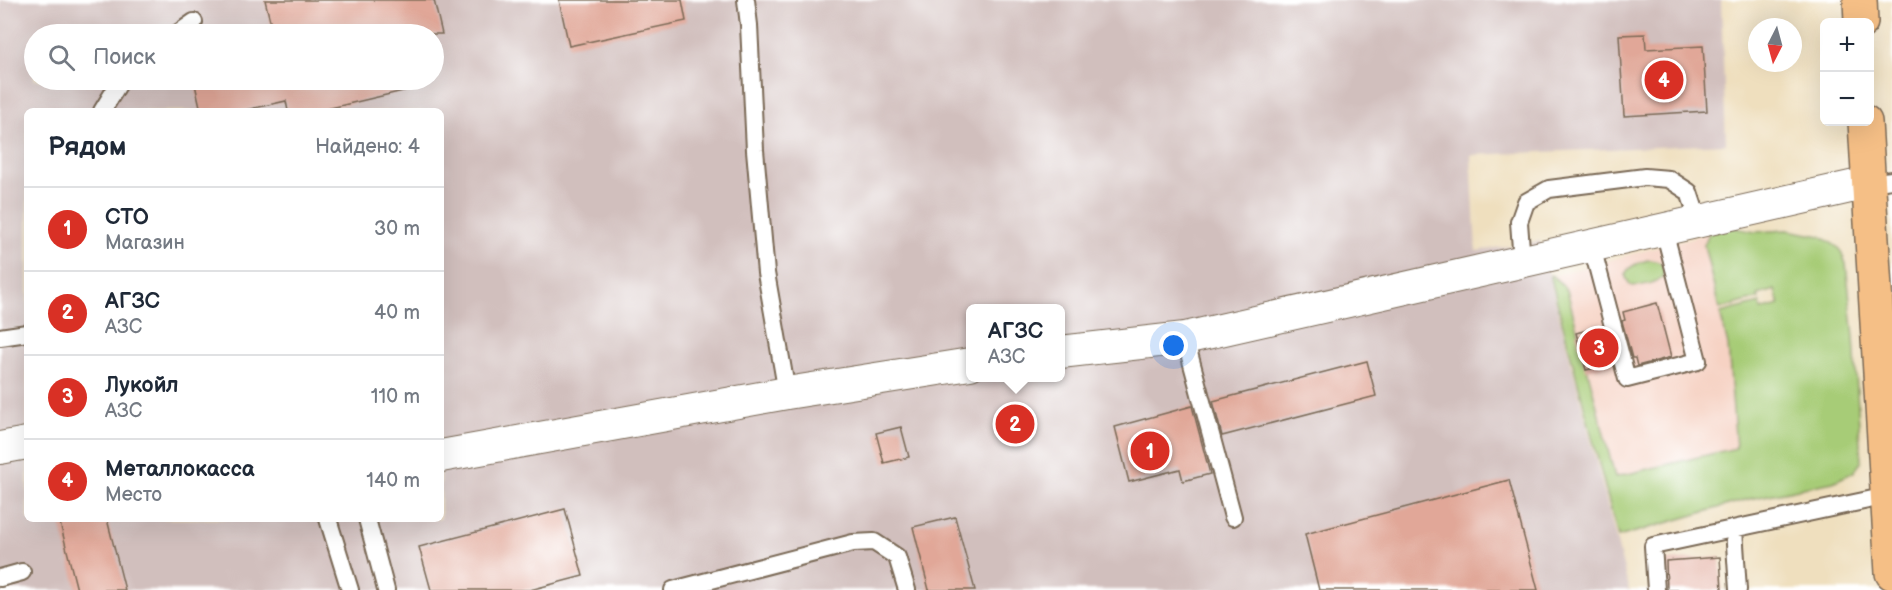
<!DOCTYPE html>
<html lang="ru">
<head>
<meta charset="utf-8">
<style>
	body { margin:0; font-family:"Balsamiq Sans",sans-serif; background:#f2f2f3; color:#1f2937 }
	.controls { position:absolute; right:18px; top:18px; display:grid; overflow:hidden; border-radius:9px; box-shadow:0 6px 24px #0002 }
	.controls button { width:54px; height:54px; display:grid; place-items:center; padding:0; border:0; border-bottom:2px solid #e0e1e3; background:#fff; color:#1f2937; font:30px sans-serif }
	.compass { position:absolute; left:1748px; top:18px; width:54px; height:54px; border-radius:50%; background:#fff; box-shadow:0 6px 24px #0002; rotate:186deg }
	.you { position:absolute; left:1174px; top:346px; width:21px; height:21px; margin:-15px; border:4px solid #fff; border-radius:50%; background:#1a73e8; box-shadow:0 0 0 9px #1a73e833 }
	.badge { display:grid; place-items:center; width:39px; height:39px; border-radius:50%; background:#d93025; color:#fff; font-size:20px; font-weight:700 }
	.pin { position:absolute; translate:-50% -50%; border:3px solid #fff; box-shadow:0 2px 6px #0006 }
	.popup { position:absolute; left:966px; top:304px; width:99px; height:78px; box-sizing:border-box; display:grid; place-content:center; border-radius:9px; background:#fff; filter:drop-shadow(0 2px 4px #0005); font-size:20px; white-space:nowrap; color:#747a83 }
	.popup b { font-size:22px; color:#1f2937 }
	.popup::after { content:''; position:absolute; left:50%; top:100%; margin-left:-12px; border:12px solid transparent; border-top-color:#fff }
	.list { margin:0; padding:0; list-style:none }
	h2 { display:flex; justify-content:space-between; align-items:center; height:78px; margin:0; padding:0 24px; font-size:26px }
	h2 small { font-size:20px; font-weight:400; color:#747a83 }
	.list li { display:grid; grid-template-columns:39px 1fr auto; gap:18px; align-items:center; box-sizing:border-box; height:84px; padding:0 24px; border-top:2px solid #e0e1e3 }
	.list b { display:block; font-size:22px; white-space:nowrap }
	.list p { margin:0; font-size:20px; white-space:nowrap; color:#747a83 }
	.list em { font-size:20px; font-style:normal; color:#747a83 }
	.icon { flex:none; width:33px; height:33px; fill:none; stroke:currentColor; stroke-width:2; stroke-linecap:round; stroke-linejoin:round }
	.map { position:relative; flex:none; width:1892px; height:590px; overflow:hidden }
	.search { position:absolute; background:#fff; box-shadow:0 6px 24px #0002; left:24px; top:24px; width:420px; height:66px; display:flex; align-items:center; gap:15px; box-sizing:border-box; padding:0 21px; border-radius:33px; color:#747a83; font-size:22px }
	.panel { position:absolute; background:#fff; box-shadow:0 6px 24px #0002; left:24px; top:108px; width:420px; height:414px; border-radius:9px }
	.map>svg:first-child { display:block }
</style>
</head>
<body>
<div class="map">
<svg width="1892" height="590" viewBox="0 0 1892 590">
	<rect width="100%" height="100%" fill="#fff"/>
	<filter id="ink" filterUnits="userSpaceOnUse"><feTurbulence type="fractalNoise" baseFrequency=".0167" numOctaves="2"/><feDisplacementMap in="SourceGraphic" scale="12" xChannelSelector="R" yChannelSelector="G"/><feConvolveMatrix kernelMatrix="1 2 1 2 8 2 1 2 1" color-interpolation-filters="sRGB"/></filter>
	<filter id="wash" filterUnits="userSpaceOnUse"><feTurbulence type="fractalNoise" baseFrequency=".008" numOctaves="4" result="noise"/><feDisplacementMap in="SourceGraphic" scale="24" xChannelSelector="R" yChannelSelector="G"/><feGaussianBlur stdDeviation="1.35" result="paint"/><feColorMatrix in="noise" values="0 0 0 0 0 0 0 0 0 0 0 0 0 0 0 0 0 1.4 0 .05"/><feComposite in="paint" operator="in"/></filter>
	<g filter="url(#wash)">
		<rect width="100%" height="100%" fill="#efdfbe"/>
		<path fill="#f6d2c3" d="M1709,233L1704,245L1728,345L1736,448L1615,478L1567,290L1553,276Z"/>
		<path fill="#d1bfbd" fill-rule="evenodd" d="M0,0H1721L1726,144L1471,155L1476,251L1540,241L1629,590H0ZM34,34H434V80H34ZM27,111H441V519H27ZM970,308H1060V378H970Z"/>
		<path fill="#a7cc77" stroke="#717b4a" stroke-width="1.5" d="M1730,227L1755,232L1787,230L1821,236L1840,249L1846,264L1854,337L1861,462L1854,472L1833,482L1749,499L1618,537L1550,275L1553,276L1567,290L1615,477L1736,448L1728,345L1720,313L1760,303L1761,310L1779,305L1775,290L1758,295L1759,298L1719,309L1704,245L1709,233Z
			M1648,260C1660,261 1666,263 1663,277C1654,284 1644,286 1632,286C1616,271 1634,264 1648,260Z"/>
		<g id="blocks">
			<path fill="#e1a798" d="M265,0H434L442,34H297L295,24L272,29Z
				M559,0H682L686,21L569,46Z
				M1645,34L1646,49L1703,46L1707,111L1624,116L1619,35Z
				M194,80H415L416,88L318,111H288L286,101L241,111H201Z
				M1657,303L1671,357L1637,366L1635,358H1632L1622,321L1625,320L1623,312Z
				M1602,326L1612,364L1586,370L1576,333Z
				M1367,361L1376,396L1222,436L1213,401Z
				M1192,406L1210,474L1183,481L1180,469L1129,482L1115,427Z
				M901,427L909,457L884,463L876,433Z
				M1509,480L1538,590H1319L1305,534Z
				M565,509L583,576L530,590H431L419,547Z
				M955,517L975,590H929L913,527Z
				M59,519H107L125,590H77Z
				M1720,557L1722,590H1667L1666,561Z"/>
		</g>
	</g>
	<g filter="url(#ink)">
		<use href="#blocks" fill-opacity="0" stroke="#7a6956" stroke-width="1.5"/>
		<g fill="none" stroke-linecap="round" stroke-linejoin="round">
			<defs>
				<path id="lane" d="M746,0L749,25L755,150L766,273L787,393
					M177,34L194,22
					M102,111L121,80
					M1868,183L1892,180
					M1592,247L1627,379L1698,361L1664,230
					M1522,262L1519,222L1526,202L1549,189L1645,177L1669,179L1689,192L1699,222
					M0,337L27,333
					M1185,338L1233,517
					M328,519L350,590
					M367,519L386,590
					M1734,529L1738,590
					M0,578L22,572
					M673,590L853,543L874,542L897,557L907,590
					M1656,590L1653,546L1887,496"/>
				<path id="street" d="M1060,352L1185,338L1868,183
					M0,448L27,443
					M441,456L787,393L970,364"/>
				<path id="primary" d="M1860,0L1861,22
					M1865,122L1892,573"/>
			</defs>
			<use href="#lane" stroke="#7a6956" stroke-width="20"/>
			<use href="#street" stroke="#7a6956" stroke-width="34"/>
			<use href="#primary" stroke="#7a6956" stroke-width="36"/>
			<use href="#lane" stroke="#fff" stroke-width="16"/>
			<use href="#street" stroke="#fff" stroke-width="32"/>
			<use href="#primary" stroke="#f5bf86" stroke-width="33"/>
		</g>
	</g>
</svg>
<div class="controls">
<button>+</button>
<button>−</button>
</div>
<svg class="compass" viewBox="-18 -18 36 36"><path d="M0-13l5 13h-10z" fill="#e53935"/><path d="M0 13l5-13h-10z" fill="#747a83"/></svg>
<div class="you"></div>
<div class="pin badge" style="left:1150px;top:451px">1</div>
<div class="pin badge" style="left:1015px;top:424px">2</div>
<div class="popup"><b>АГЗС</b>АЗС</div>
<div class="pin badge" style="left:1599px;top:348px">3</div>
<div class="pin badge" style="left:1664px;top:80px">4</div>
<div class="search"><svg class="icon" aria-label="search" viewBox="0 0 24 24"><circle cx="10" cy="10" r="6"/><path d="M15 15l6 6"/></svg>Поиск</div>
<section class="panel">
<h2>Рядом<small>Найдено: 4</small></h2>
<ul class="list">
<li><span class="badge">1</span><div><b>СТО</b><p>Магазин</p></div><em>30 m</em></li>
<li><span class="badge">2</span><div><b>АГЗС</b><p>АЗС</p></div><em>40 m</em></li>
<li><span class="badge">3</span><div><b>Лукойл</b><p>АЗС</p></div><em>110 m</em></li>
<li><span class="badge">4</span><div><b>Металлокасса</b><p>Место</p></div><em>140 m</em></li>
</ul>
</section>
</div>
</body>
</html>
